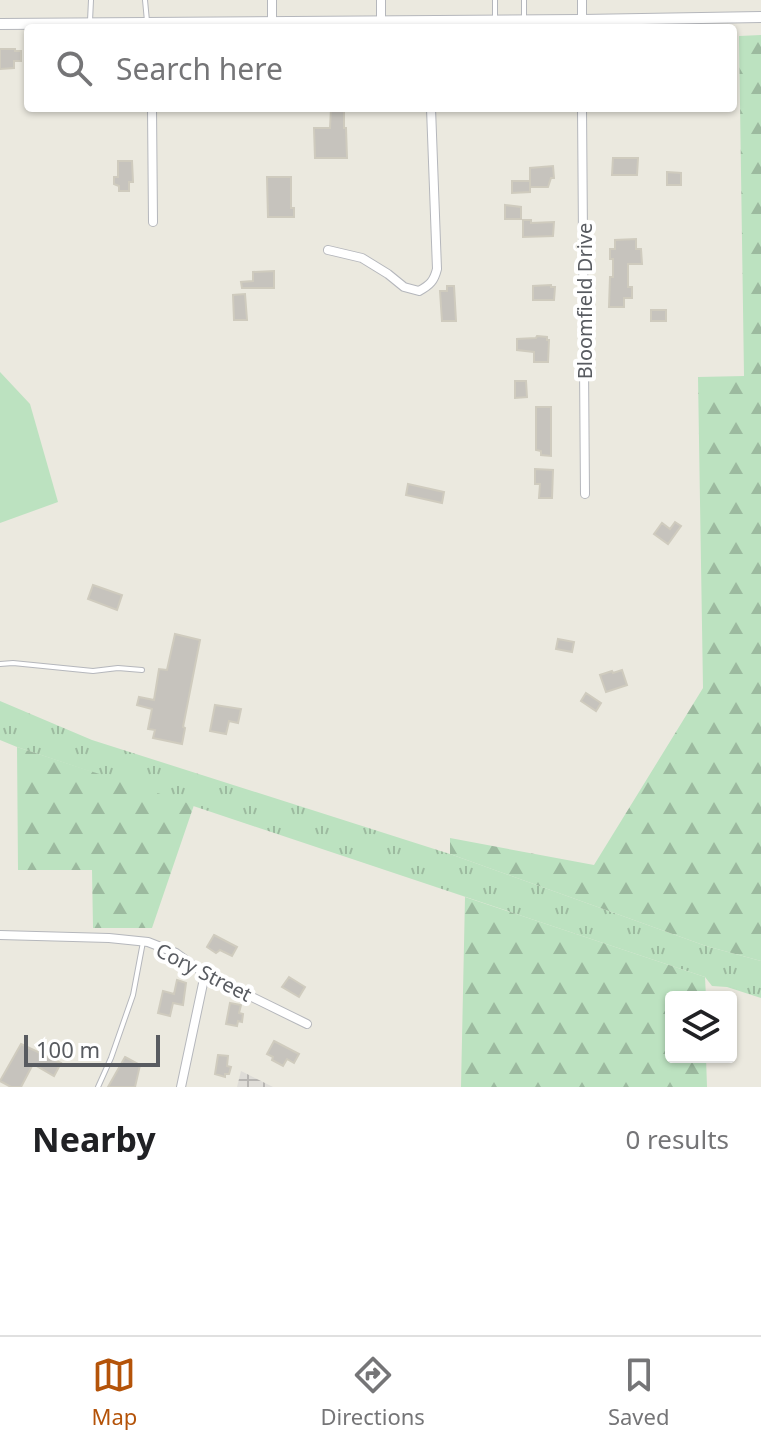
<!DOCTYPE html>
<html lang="en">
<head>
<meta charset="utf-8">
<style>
	body { margin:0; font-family:"Noto Sans",sans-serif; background:#f2f2f2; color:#202124 }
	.controls { position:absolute; right:24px; bottom:24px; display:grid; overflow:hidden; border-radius:8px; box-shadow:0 2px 6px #0004 }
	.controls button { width:72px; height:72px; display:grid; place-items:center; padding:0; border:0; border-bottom:2px solid #e0e0e0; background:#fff; color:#202124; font:40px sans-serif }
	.scale { position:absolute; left:24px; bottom:20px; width:136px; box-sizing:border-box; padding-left:8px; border:4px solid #585b60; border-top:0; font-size:22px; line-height:28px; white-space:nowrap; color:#585b60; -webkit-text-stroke:6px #fff; paint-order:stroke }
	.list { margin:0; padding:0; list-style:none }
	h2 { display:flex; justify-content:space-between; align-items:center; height:104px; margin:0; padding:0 32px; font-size:34px }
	h2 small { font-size:26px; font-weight:400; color:#757577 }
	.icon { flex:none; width:44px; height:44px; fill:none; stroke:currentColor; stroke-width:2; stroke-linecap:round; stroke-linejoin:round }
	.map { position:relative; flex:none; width:761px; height:1087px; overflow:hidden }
	.search { position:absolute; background:#fff; box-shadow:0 2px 6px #0004; left:24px; right:24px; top:24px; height:88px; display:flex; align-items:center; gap:20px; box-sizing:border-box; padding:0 28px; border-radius:8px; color:#757577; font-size:30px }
	.sheet { height:248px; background:#fff }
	nav { display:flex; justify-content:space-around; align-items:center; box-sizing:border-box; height:112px; border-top:2px solid #e0e0e0; background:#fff; font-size:22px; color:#757577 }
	nav a { display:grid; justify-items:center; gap:4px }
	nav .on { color:#b45309 }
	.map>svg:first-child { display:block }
</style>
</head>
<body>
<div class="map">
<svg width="761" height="1087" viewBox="0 0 761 1087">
	<defs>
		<pattern id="industrial-grid" width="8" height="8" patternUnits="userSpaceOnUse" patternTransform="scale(2)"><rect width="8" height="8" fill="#dedcd7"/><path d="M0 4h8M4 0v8" fill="none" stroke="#b7b5b2"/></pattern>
		<pattern id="grass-tufts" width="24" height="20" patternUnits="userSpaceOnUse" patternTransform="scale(2)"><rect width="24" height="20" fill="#bce2c0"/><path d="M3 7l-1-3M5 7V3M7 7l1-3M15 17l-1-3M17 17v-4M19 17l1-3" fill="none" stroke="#9cba9f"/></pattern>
		<pattern id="forest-firs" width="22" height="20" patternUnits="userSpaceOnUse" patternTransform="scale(2)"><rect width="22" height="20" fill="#bce2c0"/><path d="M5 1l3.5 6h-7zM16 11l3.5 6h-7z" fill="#9cba9f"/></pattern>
	</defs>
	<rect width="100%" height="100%" fill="#ebe9df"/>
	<path fill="url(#industrial-grid)" d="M241,1071L273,1087H237Z"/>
	<path fill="url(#grass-tufts)" d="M0,701L92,740L450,854L706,946L761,961V998L727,987L712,986L705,977L17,747L0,740Z"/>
	<path fill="url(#forest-firs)" d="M761,35V961L706,946L450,854V838L594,865L703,688L698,377L744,376L739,36Z
		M17,747L194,805L152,928H93L92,870H18Z
		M465,897L705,977L706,997H671V1057H706L707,1087H461Z"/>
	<path fill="#bce2c0" d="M0,372L30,404L58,502L0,523Z"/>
	<path fill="#c6c3bd" stroke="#cfcbbe" stroke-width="2" d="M0,49H15V51H21V61H14V68L0,69Z
		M331,108H344V128H346L347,158H315L314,128H330Z
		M613,158H638L637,175H612Z
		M118,161H132L133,182H129V191H119V186L114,184V177H118Z
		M553,166L554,178H551L548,187H530V168Z
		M667,172L681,173V185H667Z
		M267,177H291V208H294V217H268Z
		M512,181H530V192L512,193Z
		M505,205L521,207V219H505Z
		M523,220H531V223L554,222L553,236L523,237Z
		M636,239V249H641L642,264H628V287H632V298H624V307H609L610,277H613V259H610V249H615V240Z
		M274,271V288H242L241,282L253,281V272Z
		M551,285V287H555L554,300H533V286Z
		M447,286H454L456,321H442L440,291H447Z
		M245,294L247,320H234L233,295Z
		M651,310H666V321H651Z
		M537,336L547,337V340H549L548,362H534V352L517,350V339L536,338Z
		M515,381H526L527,397L515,398Z
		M536,407H551V456L541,455V451L536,450Z
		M535,469L553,470L552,498H539L540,484H535Z
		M408,484L444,492L442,503L406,495Z
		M675,522L681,526L668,544L654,534L662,523L670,529Z
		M93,585L122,595L117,610L88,599Z
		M175,634L200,640L183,727L185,728L182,744L153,738L155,730L148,729L152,709L137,705L139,697L154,700L159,669L167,670Z
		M558,639L574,642L572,652L556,649Z
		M622,670L627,685L606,692L600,675L612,671L613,673Z
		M586,693L601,703L596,711L581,701Z
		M215,705L241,709L238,723L229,721L226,734L210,731Z
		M214,935L237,947L232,956L220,950L216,953L207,947Z
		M289,977L305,987L299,997L282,987Z
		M177,980L186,983L183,1005L173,1003L170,1016L158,1013L163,991L174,994Z
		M230,1003L241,1005L239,1013L243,1014L242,1022L238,1021L237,1026L226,1024Z
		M274,1041L299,1054L294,1063L287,1059L283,1066L272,1060L273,1057L267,1054Z
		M21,1044L61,1063L54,1076L33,1064L21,1087H11L0,1081Z
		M218,1055L228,1056L227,1066L231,1067L229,1074H225V1077L215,1074Z
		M125,1057L140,1065L135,1087H108Z"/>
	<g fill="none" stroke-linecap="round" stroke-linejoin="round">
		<defs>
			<path id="service" d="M145,0L147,21
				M524,0V18
				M495,18V0
				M90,21L91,0
				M0,664L13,663L93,671L118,668L142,670
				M98,1087L111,1058L133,995L143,942"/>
			<path id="minor" d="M272,0V22
				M381,0V22
				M582,0V28
				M152,108L153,222
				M582,108L585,494
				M328,250L362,258L388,274L404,287L419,291C430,285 434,281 437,269L431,108
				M0,935L109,938L148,942L176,953L205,974L307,1024
				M181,1087L205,974"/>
			<path id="tertiary" d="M0,24L582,20L761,17"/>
		</defs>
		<use href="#service" stroke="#b5b7bc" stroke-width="6"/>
		<use href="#minor" stroke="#b5b7bc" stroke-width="10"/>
		<use href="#tertiary" stroke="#b5b7bc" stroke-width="12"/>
		<use href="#service" stroke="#fff" stroke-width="4"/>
		<use href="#minor" stroke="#fff" stroke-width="8"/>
		<use href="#tertiary" stroke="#fff" stroke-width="10"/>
	</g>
	<g text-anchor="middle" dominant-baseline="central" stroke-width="8" stroke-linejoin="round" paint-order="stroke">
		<g font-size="20" fill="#585b60" stroke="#fff">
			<text transform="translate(584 301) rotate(-90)">Bloomfield Drive</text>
			<text transform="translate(204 972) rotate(27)">Cory Street</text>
		</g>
	</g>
</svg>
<div class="controls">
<button><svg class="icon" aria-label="layers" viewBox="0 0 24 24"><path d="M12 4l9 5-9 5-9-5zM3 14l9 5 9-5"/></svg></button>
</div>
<div class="scale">100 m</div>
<div class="search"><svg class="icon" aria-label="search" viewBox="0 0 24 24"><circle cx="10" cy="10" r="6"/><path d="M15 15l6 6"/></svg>Search here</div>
</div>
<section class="sheet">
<h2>Nearby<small>0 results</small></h2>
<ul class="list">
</ul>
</section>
<nav>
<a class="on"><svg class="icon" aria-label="map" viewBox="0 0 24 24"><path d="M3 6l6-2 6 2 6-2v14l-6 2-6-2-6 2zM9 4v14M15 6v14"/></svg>Map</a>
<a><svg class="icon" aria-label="directions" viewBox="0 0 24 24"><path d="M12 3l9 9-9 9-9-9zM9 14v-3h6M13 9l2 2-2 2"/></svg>Directions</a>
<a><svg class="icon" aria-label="saved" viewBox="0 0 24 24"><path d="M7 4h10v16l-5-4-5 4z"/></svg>Saved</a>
</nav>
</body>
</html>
